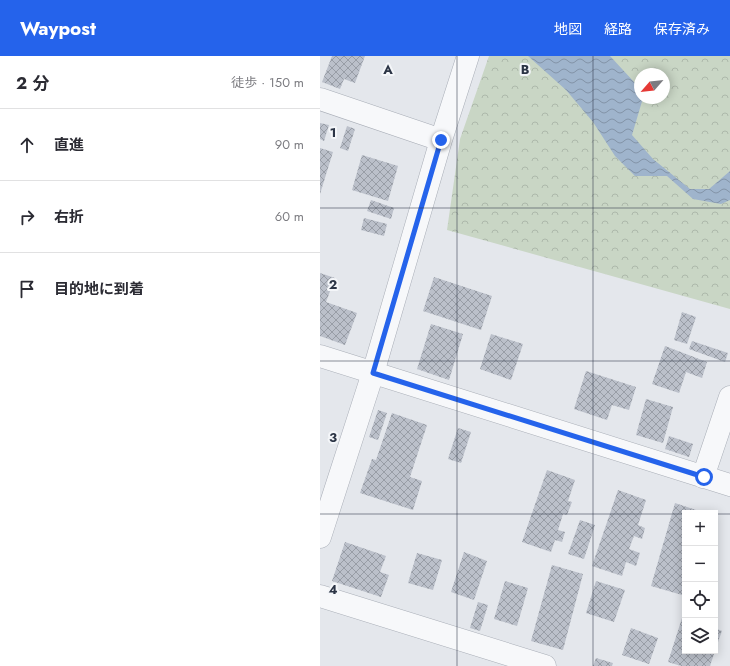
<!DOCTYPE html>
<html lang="ja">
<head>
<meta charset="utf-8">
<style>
	body { margin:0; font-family:Jost,"Noto Sans JP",sans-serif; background:#f2f2f3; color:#2b2b33 }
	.controls { position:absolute; right:12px; bottom:12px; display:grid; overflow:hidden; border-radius:0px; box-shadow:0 2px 10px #0003 }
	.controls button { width:36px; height:36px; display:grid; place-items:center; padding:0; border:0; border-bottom:1px solid #e1e1e2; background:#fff; color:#2b2b33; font:20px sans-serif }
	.compass { position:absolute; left:314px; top:12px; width:36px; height:36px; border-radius:50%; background:#fff; box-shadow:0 2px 10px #0003; rotate:242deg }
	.stop { position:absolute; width:12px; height:12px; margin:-9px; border:3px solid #2563eb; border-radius:50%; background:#fff }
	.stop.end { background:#2563eb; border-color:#fff; box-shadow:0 1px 4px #0008 }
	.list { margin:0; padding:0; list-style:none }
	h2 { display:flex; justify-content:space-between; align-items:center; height:52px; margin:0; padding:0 16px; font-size:17px }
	h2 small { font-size:13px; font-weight:400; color:#7c7c81 }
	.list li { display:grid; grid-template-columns:26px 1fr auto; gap:12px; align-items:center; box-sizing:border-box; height:72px; padding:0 16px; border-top:1px solid #e1e1e2 }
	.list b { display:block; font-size:15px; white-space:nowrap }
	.list em { font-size:13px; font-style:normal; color:#7c7c81 }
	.icon { flex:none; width:22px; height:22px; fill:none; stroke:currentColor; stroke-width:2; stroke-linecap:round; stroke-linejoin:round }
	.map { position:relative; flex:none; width:410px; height:610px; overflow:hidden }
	header { display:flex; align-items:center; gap:24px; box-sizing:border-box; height:56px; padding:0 20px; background:#2563eb; color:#fff }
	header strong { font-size:19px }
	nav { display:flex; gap:22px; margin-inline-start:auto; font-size:14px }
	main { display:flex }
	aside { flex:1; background:#fff }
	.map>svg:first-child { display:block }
</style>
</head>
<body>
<header>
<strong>Waypost</strong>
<nav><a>地図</a><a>経路</a><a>保存済み</a></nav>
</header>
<main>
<aside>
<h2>2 分<small>徒歩 · 150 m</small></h2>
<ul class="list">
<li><svg class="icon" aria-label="ahead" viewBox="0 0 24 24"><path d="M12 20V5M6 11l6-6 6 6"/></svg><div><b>直進</b></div><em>90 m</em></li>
<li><svg class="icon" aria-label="right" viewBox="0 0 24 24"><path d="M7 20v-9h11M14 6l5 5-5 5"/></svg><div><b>右折</b></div><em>60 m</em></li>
<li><svg class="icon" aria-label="arrive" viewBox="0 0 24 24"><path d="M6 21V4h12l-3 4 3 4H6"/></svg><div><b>目的地に到着</b></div></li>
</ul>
</aside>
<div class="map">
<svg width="410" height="610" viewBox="0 0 410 610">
	<defs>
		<pattern id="forest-crowns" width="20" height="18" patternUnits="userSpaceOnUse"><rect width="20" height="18" fill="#c9d6c5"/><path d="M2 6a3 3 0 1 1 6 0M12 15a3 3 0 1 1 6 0" fill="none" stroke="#adb8ab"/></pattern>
		<pattern id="water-waves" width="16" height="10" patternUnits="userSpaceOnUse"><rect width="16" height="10" fill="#9fb4cc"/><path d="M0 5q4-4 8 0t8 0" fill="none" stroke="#8293a7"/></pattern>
		<pattern id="building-cross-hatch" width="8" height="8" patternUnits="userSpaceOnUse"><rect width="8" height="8" fill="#bbc0ca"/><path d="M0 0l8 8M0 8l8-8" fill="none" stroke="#989da6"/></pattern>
	</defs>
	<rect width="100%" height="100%" fill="#e4e7ec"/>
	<path fill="url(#forest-crowns)" fill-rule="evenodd" d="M169,0H410V253L127,174L140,83ZM320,18H344V42H320Z"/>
	<path fill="url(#water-waves)" d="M208,0H290L315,27L320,35V42H323L312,79L333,103L370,133H389L410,115V144L401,148L373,143L347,120H315L295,100L273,66L246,34Z"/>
	<path fill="url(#building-cross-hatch)" d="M12,0H45L35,27L24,23L20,33L2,26Z
		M0,67L9,69L4,85L0,83Z
		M27,70L35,73L28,95L20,92Z
		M0,92L13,96L0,138Z
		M42,99L78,110L68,145L32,134Z
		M51,144L74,152L71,163L47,155Z
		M44,162L67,168L64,180L41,174Z
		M0,217L15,222L6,246L37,257L25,289L0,280Z
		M114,221L172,240L161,274L103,255Z
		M362,256L376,261L367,288L354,284Z
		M111,268L143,278L129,324L97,313Z
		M171,278L203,288L191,324L160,313Z
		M372,285L408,297L405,306L369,293Z
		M345,290L387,306L382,322L366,316L359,337L332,328Z
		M266,315L316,331L309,354L292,349L287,364L254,353Z
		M326,343L353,351L343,387L316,379Z
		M58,354L67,357L58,384L49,381Z
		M72,357L107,369L90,421L102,425L93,454L40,437L52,403L56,404Z
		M138,372L151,376L141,407L128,403Z
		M349,380L373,388L369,401L345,393Z
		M227,414L255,424L248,445L252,446L247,459L243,458L238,474L245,476L242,486L235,484L231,496L202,486Z
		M298,434L326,444L318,469L325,472L322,483L314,480L309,493L320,497L316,510L306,506L302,520L272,510Z
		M355,447L385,457H365V529L362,539L331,530Z
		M260,464L275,469L264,503L248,498Z
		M25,486L66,500L60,516L69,519L61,541L12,525Z
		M144,496L167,505L154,544L131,536Z
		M97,497L122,504L113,534L88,527Z
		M232,509L263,518L243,594L211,585Z
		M185,525L208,532L197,570L174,563Z
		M276,525L305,534L294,566L266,557Z
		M158,546L168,549L160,575L150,572Z
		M362,562L365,563V595H395L390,610H361L348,606Z
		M311,572L338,582L329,608L302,599Z
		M395,572L402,575L395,594Z
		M276,602L293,607L292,610H273Z"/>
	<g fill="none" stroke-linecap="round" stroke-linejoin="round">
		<defs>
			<path id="minor" d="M0,43L121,84
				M0,300L410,429
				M53,317L121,84L148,0
				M383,421L410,341
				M0,540L225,610"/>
			<path id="tertiary" d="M0,481L53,317"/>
		</defs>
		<use href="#minor" stroke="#a9aeb7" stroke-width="23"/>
		<use href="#tertiary" stroke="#a9aeb7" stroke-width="23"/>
		<use href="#minor" stroke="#f7f8fa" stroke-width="22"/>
		<use href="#tertiary" stroke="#f7f8fa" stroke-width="22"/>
	</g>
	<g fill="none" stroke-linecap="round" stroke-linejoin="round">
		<path stroke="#2563eb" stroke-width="5" d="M121,84L53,317L384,421"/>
	</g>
	<path fill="none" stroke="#2b3445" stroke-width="1" stroke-opacity="0.55" d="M137,0V610M273,0V610M0,152H410M0,305H410M0,458H365M395,458H410"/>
	<g font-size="13" text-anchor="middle" font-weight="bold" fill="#2b3445" stroke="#f4f6f9" stroke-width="4" stroke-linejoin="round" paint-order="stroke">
		<text x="68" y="18">A</text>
		<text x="205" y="18">B</text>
		<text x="13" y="81">1</text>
		<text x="13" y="233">2</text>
		<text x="13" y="386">3</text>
		<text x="13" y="538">4</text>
	</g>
</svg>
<div class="controls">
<button>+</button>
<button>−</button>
<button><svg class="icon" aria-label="locate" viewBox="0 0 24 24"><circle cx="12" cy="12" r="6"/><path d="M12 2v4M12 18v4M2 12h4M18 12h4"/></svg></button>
<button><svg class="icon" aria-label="layers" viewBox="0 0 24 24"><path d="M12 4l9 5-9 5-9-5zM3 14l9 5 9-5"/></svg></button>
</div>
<svg class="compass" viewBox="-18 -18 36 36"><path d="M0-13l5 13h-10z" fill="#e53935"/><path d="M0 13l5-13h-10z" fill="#7c7c81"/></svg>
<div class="stop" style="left:384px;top:421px"></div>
<div class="stop end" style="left:121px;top:84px"></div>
</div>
</main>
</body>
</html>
